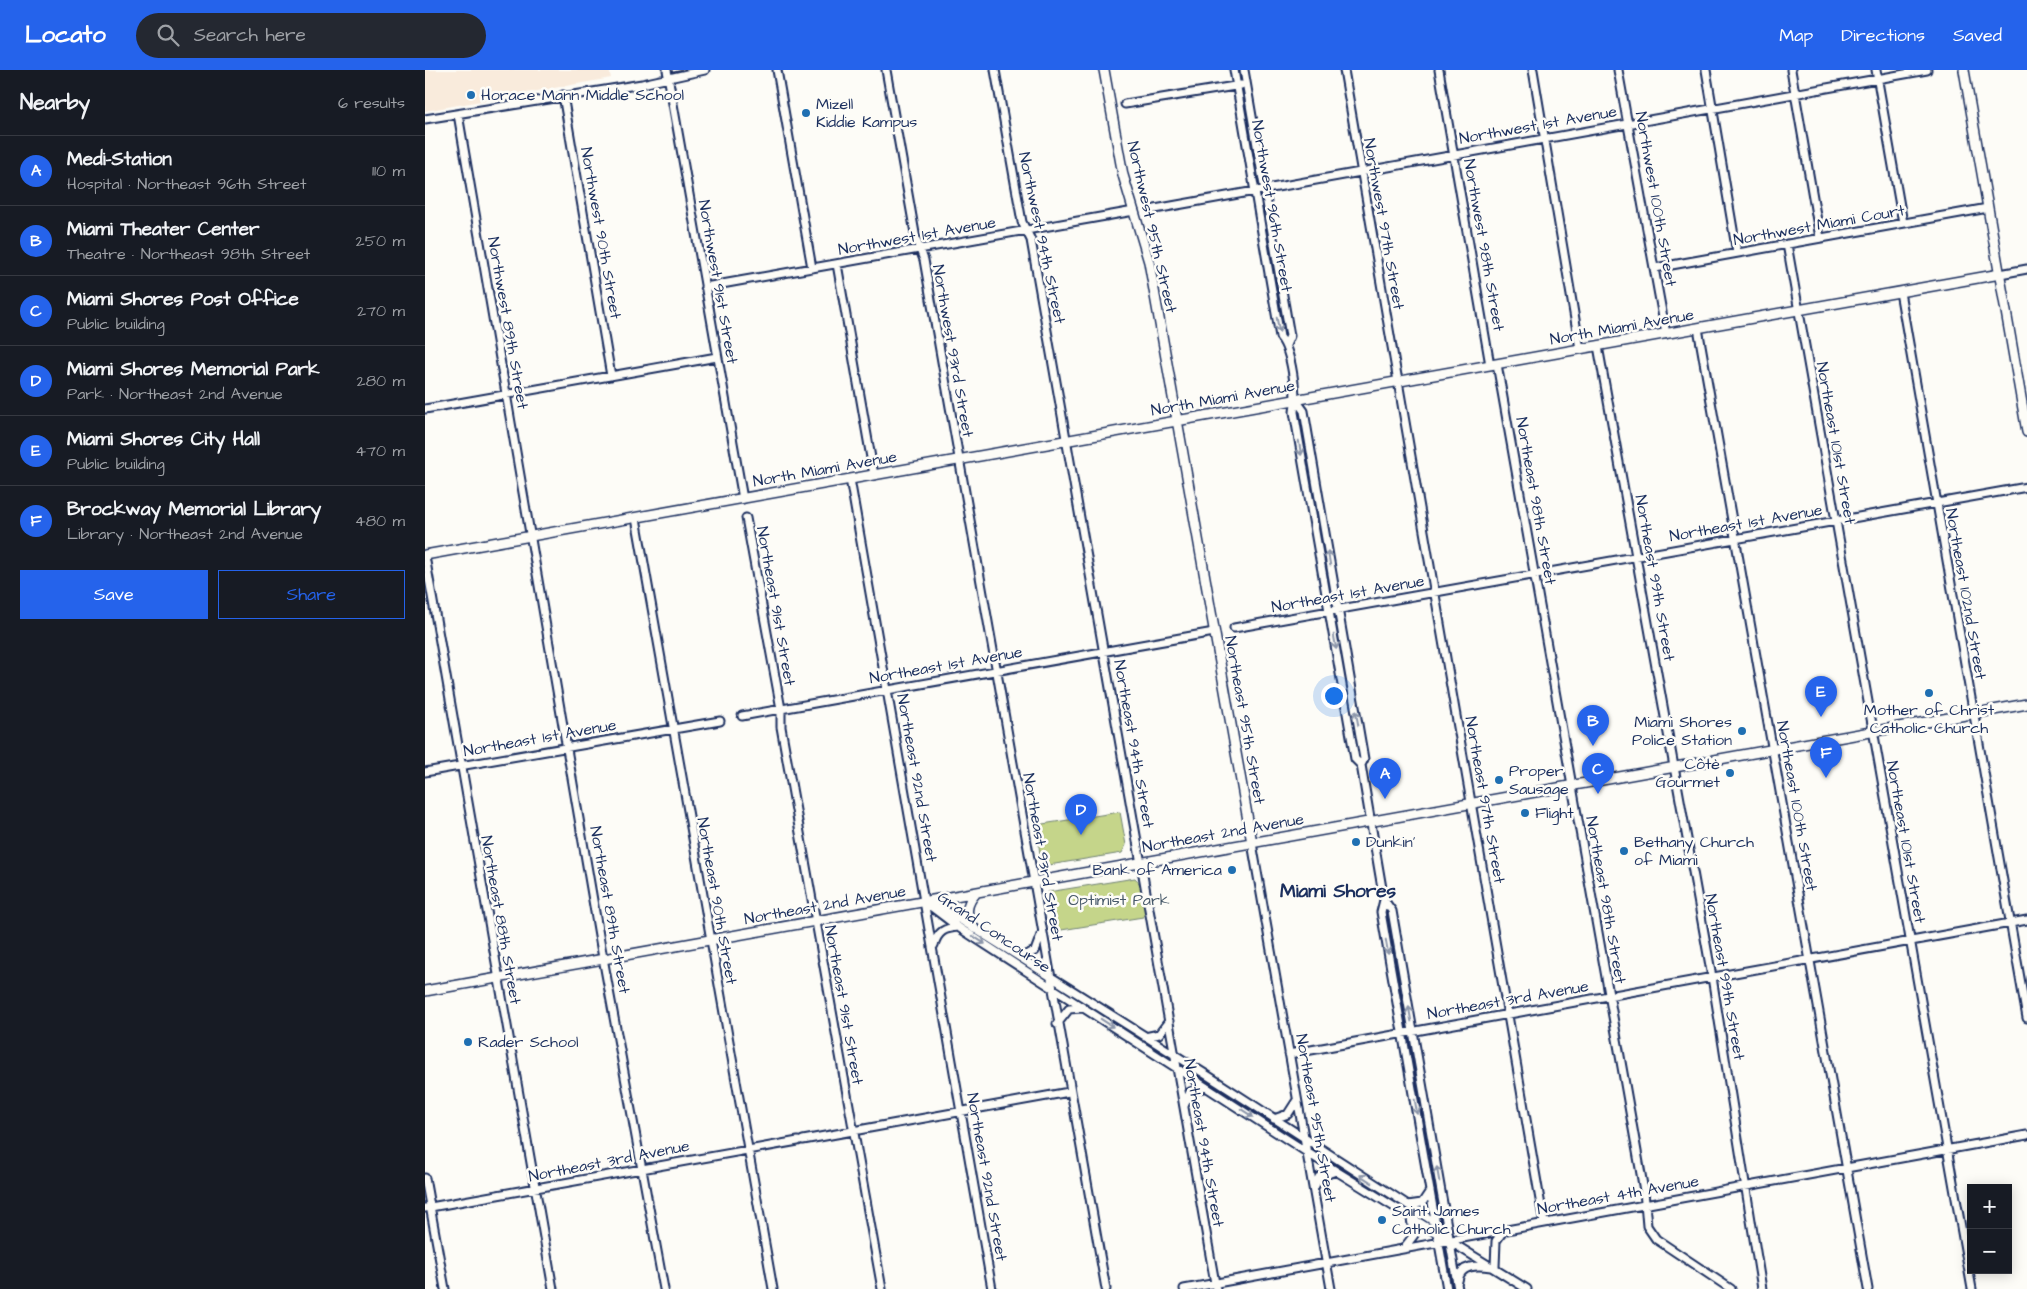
<!DOCTYPE html>
<html lang="en">
<head>
<meta charset="utf-8">
<style>
	body { margin:0; font-family:"Architects Daughter",sans-serif; background:#242831; color:#f1f3f6 }
	.controls { position:absolute; right:15px; bottom:15px; display:grid; overflow:hidden; border-radius:0px; box-shadow:0 2px 12px #0003 }
	.controls button { width:45px; height:45px; display:grid; place-items:center; padding:0; border:0; border-bottom:1px solid #363941; background:#171b24; color:#f1f3f6; font:25px sans-serif }
	.you { position:absolute; left:908px; top:625px; width:18px; height:18px; margin:-12px; border:4px solid #fff; border-radius:50%; background:#1a73e8; box-shadow:0 0 0 8px #1a73e833 }
	.badge { display:grid; place-items:center; width:32px; height:32px; border-radius:50%; background:#2563eb; color:#fff; font-size:16px; font-weight:700 }
	.pin { position:absolute; translate:-50% -41px; filter:drop-shadow(0 1px 2px #0008) }
	.pin::after { content:''; position:absolute; top:26px; width:18px; height:15px; background:inherit; clip-path:polygon(0 0,100% 0,50% 100%) }
	.list { margin:0; padding:0; list-style:none }
	h2 { display:flex; justify-content:space-between; align-items:center; height:65px; margin:0; padding:0 20px; font-size:21px }
	h2 small { font-size:16px; font-weight:400; color:#9ea1a6 }
	.list li { display:grid; grid-template-columns:32px 1fr auto; gap:15px; align-items:center; box-sizing:border-box; height:70px; padding:0 20px; border-top:1px solid #363941 }
	.list b { display:block; font-size:19px; white-space:nowrap }
	.list p { margin:0; font-size:16px; white-space:nowrap; color:#9ea1a6 }
	.list em { font-size:16px; font-style:normal; color:#9ea1a6 }
	.actions { display:flex; gap:10px; padding:15px 20px }
	.actions a { flex:1; padding:11px 0; border:1px solid #2563eb; border-radius:0px; text-align:center; font-size:18px; color:#2563eb }
	.actions .main { background:#2563eb; color:#fff }
	.icon { flex:none; width:28px; height:28px; fill:none; stroke:currentColor; stroke-width:2; stroke-linecap:round; stroke-linejoin:round }
	.map { position:relative; flex:none; width:1602px; height:1219px; overflow:hidden }
	header { display:flex; align-items:center; gap:30px; box-sizing:border-box; height:70px; padding:0 25px; background:#2563eb; color:#fff }
	header strong { font-size:24px }
	nav { display:flex; gap:28px; margin-inline-start:auto; font-size:18px }
	.search { width:350px; height:45px; background:#242831; display:flex; align-items:center; gap:12px; box-sizing:border-box; padding:0 18px; border-radius:28px; color:#9ea1a6; font-size:19px }
	main { display:flex }
	aside { flex:1; background:#171b24 }
	.map>svg:first-child { display:block }
</style>
</head>
<body>
<header>
<strong>Locato</strong>
<div class="search"><svg class="icon" aria-label="search" viewBox="0 0 24 24"><circle cx="10" cy="10" r="6"/><path d="M15 15l6 6"/></svg>Search here</div>
<nav><a>Map</a><a>Directions</a><a>Saved</a></nav>
</header>
<main>
<aside>
<h2>Nearby<small>6 results</small></h2>
<ul class="list">
<li><span class="badge">A</span><div><b>Medi-Station</b><p>Hospital · Northeast 96th Street</p></div><em>110 m</em></li>
<li><span class="badge">B</span><div><b>Miami Theater Center</b><p>Theatre · Northeast 98th Street</p></div><em>250 m</em></li>
<li><span class="badge">C</span><div><b>Miami Shores Post Office</b><p>Public building</p></div><em>270 m</em></li>
<li><span class="badge">D</span><div><b>Miami Shores Memorial Park</b><p>Park · Northeast 2nd Avenue</p></div><em>280 m</em></li>
<li><span class="badge">E</span><div><b>Miami Shores City Hall</b><p>Public building</p></div><em>470 m</em></li>
<li><span class="badge">F</span><div><b>Brockway Memorial Library</b><p>Library · Northeast 2nd Avenue</p></div><em>480 m</em></li>
</ul>
<div class="actions"><a class="main">Save</a><a>Share</a></div>
</aside>
<div class="map">
<svg width="1602" height="1219" viewBox="0 0 1602 1219">
	<rect width="100%" height="100%" fill="#fdfcf7"/>
	<filter id="ink" filterUnits="userSpaceOnUse"><feTurbulence type="fractalNoise" baseFrequency=".02" numOctaves="2"/><feDisplacementMap in="SourceGraphic" scale="10" xChannelSelector="R" yChannelSelector="G"/><feConvolveMatrix kernelMatrix="1 2 1 2 8 2 1 2 1" color-interpolation-filters="sRGB"/></filter>
	<g filter="url(#ink)">
		<path fill="#f9ebdc" d="M0,0H184L186,8L0,41Z"/>
		<path fill="#c5d58a" stroke="#708274" d="M695,742L701,775L697,783L624,795L616,791L611,755Z
			M710,808C718,814 723,839 718,847L630,861L623,822Z"/>
		<g fill="none" stroke-linecap="round" stroke-linejoin="round">
			<defs>
				<path id="minor" d="M242,0L318,429
					M352,0L387,198
					M461,0L491,169L499,190L681,1219
					M570,0L597,152L606,170L791,1219
					M809,0L855,267C867,281 872,324 869,342L930,689L936,695
					M819,0L865,266L861,275
					M919,0L1119,1153
					M1014,0L1065,295
					M1108,0L1155,279
					M1193,0L1241,264
					M1281,0L1312,183
					M1366,0L1395,168
					M1451,0L1478,153
					M138,25L186,306
					M700,34L816,15
					M33,44L176,877L239,1219
					M0,49L217,14L280,0
					M730,139L1502,0
					M1362,174L1547,1219
					M412,194L449,405
					M1230,198L1563,138
					M1575,204L1602,199
					M280,217L709,141
					M1475,222L1602,948
					M1273,258L1443,1219
					M1173,276L1287,907L1337,1219
					M1072,294L1219,1121L1222,1156L1231,1169L1306,1219
					M871,330L879,341L939,689L936,695L959,830L967,841L1033,1219
					M0,339L292,287
					M425,409L567,1219
					M211,448L348,1219
					M321,448L356,639V657L457,1219
					M0,486L128,1219
					M809,558L1602,417
					M317,646L789,562
					M0,702L295,651
					M827,773L906,1219
					M959,830L956,842L1011,1155
					M500,832L533,857L911,1101L1102,1219
					M507,835L523,842L785,1007L1011,1153L1024,1169
					M509,875C513,861 520,858 533,857
					M595,887L610,881L616,865
					M632,954L644,939L657,938
					M720,967L734,964L744,951
					M864,984L1602,850
					M759,1036L765,1022L781,1017
					M849,1049L863,1044L872,1030
					M378,1070L644,1022
					M0,1108L20,1219
					M889,1118L894,1107L911,1101
					M983,1135L997,1133L1005,1121
					M0,1138L373,1071
					M1013,1168L1022,1219
					M979,1178L989,1165L986,1149
					M1070,1197L1071,1171L1079,1160
					M1033,1211C1035,1194 1053,1195 1066,1197
					M759,1219L1602,1065"/>
				<path id="major" d="M679,0L698,105L724,192L827,773
					M1539,0L1602,362
					M0,485L1575,204
					M549,858C540,845 540,835 551,823
					M0,921L1602,634"/>
			</defs>
			<use href="#minor" stroke="#1b2f5e" stroke-width="11"/>
			<use href="#major" stroke="#1b2f5e" stroke-width="12"/>
			<use href="#minor" stroke="#fdfcf7" stroke-width="7"/>
			<use href="#major" stroke="#fdfcf7" stroke-width="9"/>
		</g>
		<defs><path id="oneway-shaft" d="M-6 0H5M1.5-3L5.5 0L1.5 3" fill="none" stroke-width="1.6" stroke-linecap="round" stroke-linejoin="round" transform="scale(1.25)"/></defs>
		<g stroke="#8c96aa">
			<use href="#oneway-shaft" transform="translate(853 255) rotate(80)"/>
			<use href="#oneway-shaft" transform="translate(875 378) rotate(80)"/>
			<use href="#oneway-shaft" transform="translate(904 488) rotate(-100)"/>
			<use href="#oneway-shaft" transform="translate(910 572) rotate(80)"/>
			<use href="#oneway-shaft" transform="translate(932 648) rotate(-100)"/>
			<use href="#oneway-shaft" transform="translate(554 870) rotate(33)"/>
			<use href="#oneway-shaft" transform="translate(962 877) rotate(80)"/>
			<use href="#oneway-shaft" transform="translate(985 944) rotate(-100)"/>
			<use href="#oneway-shaft" transform="translate(682 953) rotate(33)"/>
			<use href="#oneway-shaft" transform="translate(991 1037) rotate(80)"/>
			<use href="#oneway-shaft" transform="translate(822 1043) rotate(33)"/>
			<use href="#oneway-shaft" transform="translate(1013 1104) rotate(-100)"/>
			<use href="#oneway-shaft" transform="translate(941 1109) rotate(-147)"/>
		</g>
	</g>
	<g fill="#1f6fb2" stroke="#fdfcf7" stroke-width="2">
		<circle cx="46" cy="25" r="5"/>
		<circle cx="381" cy="43" r="5"/>
		<circle cx="1504" cy="623" r="5"/>
		<circle cx="1317" cy="661" r="5"/>
		<circle cx="1305" cy="703" r="5"/>
		<circle cx="1074" cy="710" r="5"/>
		<circle cx="1100" cy="743" r="5"/>
		<circle cx="931" cy="772" r="5"/>
		<circle cx="1199" cy="781" r="5"/>
		<circle cx="807" cy="800" r="5"/>
		<circle cx="43" cy="972" r="5"/>
		<circle cx="957" cy="1150" r="5"/>
	</g>
	<g text-anchor="middle" dominant-baseline="central" stroke-width="5" stroke-linejoin="round" paint-order="stroke">
		<g font-size="16" fill="#1b2f5e" stroke="#fdfcf7" text-anchor="start">
			<text x="56" y="25">Horace Mann Middle School</text>
			<text x="391" y="34">Mizell<tspan x="391" dy="18">Kiddie Kampus</tspan></text>
			<text x="1504" y="640" text-anchor="middle">Mother of Christ<tspan x="1504" dy="18">Catholic Church</tspan></text>
			<text x="1307" y="652" text-anchor="end">Miami Shores<tspan x="1307" dy="18">Police Station</tspan></text>
			<text x="1295" y="694" text-anchor="end">Côtè<tspan x="1295" dy="18">Gourmet</tspan></text>
			<text x="1084" y="701">Proper<tspan x="1084" dy="18">Sausage</tspan></text>
			<text x="1110" y="743">Flight</text>
			<text x="941" y="772">Dunkin'</text>
			<text x="1209" y="772">Bethany Church<tspan x="1209" dy="18">of Miami</tspan></text>
			<text x="797" y="800" text-anchor="end">Bank of America</text>
			<text x="53" y="972">Rader School</text>
			<text x="967" y="1141">Saint James<tspan x="967" dy="18">Catholic Church</tspan></text>
		</g>
		<g font-size="16" fill="#1b2f5e" stroke="#fdfcf7">
			<text transform="translate(1113 55) rotate(-10)">Northwest 1st Avenue</text>
			<text transform="translate(1231 129) rotate(80)">Northwest 100th Street</text>
			<text transform="translate(847 136) rotate(80)">Northwest 96th Street</text>
			<text transform="translate(959 154) rotate(80)">Northwest 97th Street</text>
			<text transform="translate(1394 155) rotate(-10)">Northwest Miami Court</text>
			<text transform="translate(727 157) rotate(77)">Northwest 95th Street</text>
			<text transform="translate(176 163) rotate(80)">Northwest 90th Street</text>
			<text transform="translate(492 166) rotate(-10)">Northwest 1st Avenue</text>
			<text transform="translate(617 168) rotate(78)">Northwest 94th Street</text>
			<text transform="translate(1059 175) rotate(80)">Northwest 98th Street</text>
			<text transform="translate(293 212) rotate(80)">Northwest 91st Street</text>
			<text transform="translate(83 253) rotate(80)">Northwest 89th Street</text>
			<text transform="translate(1197 257) rotate(-10)">North Miami Avenue</text>
			<text transform="translate(528 281) rotate(80)">Northwest 93rd Street</text>
			<text transform="translate(798 328) rotate(-10)">North Miami Avenue</text>
			<text transform="translate(1411 373) rotate(80)">Northeast 101st Street</text>
			<text transform="translate(400 399) rotate(-10)">North Miami Avenue</text>
			<text transform="translate(1111 431) rotate(80)">Northeast 98th Street</text>
			<text transform="translate(1321 453) rotate(-10)">Northeast 1st Avenue</text>
			<text transform="translate(1230 508) rotate(80)">Northeast 99th Street</text>
			<text transform="translate(923 524) rotate(-10)">Northeast 1st Avenue</text>
			<text transform="translate(1541 524) rotate(80)">Northeast 102nd Street</text>
			<text transform="translate(351 536) rotate(80)">Northeast 91st Street</text>
			<text transform="translate(521 595) rotate(-10)">Northeast 1st Avenue</text>
			<text transform="translate(820 650) rotate(80)">Northeast 95th Street</text>
			<text transform="translate(115 668) rotate(-10)">Northeast 1st Avenue</text>
			<text transform="translate(709 674) rotate(80)">Northeast 94th Street</text>
			<text transform="translate(492 708) rotate(80)">Northeast 92nd Street</text>
			<text transform="translate(1060 730) rotate(80)">Northeast 97th Street</text>
			<text transform="translate(1372 736) rotate(80)">Northeast 100th Street</text>
			<text transform="translate(798 763) rotate(-10)">Northeast 2nd Avenue</text>
			<text transform="translate(1481 772) rotate(80)">Northeast 101st Street</text>
			<text transform="translate(618 787) rotate(80)">Northeast 93rd Street</text>
			<text transform="translate(1181 830) rotate(80)">Northeast 98th Street</text>
			<text transform="translate(292 831) rotate(80)">Northeast 90th Street</text>
			<text transform="translate(400 835) rotate(-10)">Northeast 2nd Avenue</text>
			<text transform="translate(185 840) rotate(80)">Northeast 89th Street</text>
			<text transform="translate(76 850) rotate(80)">Northeast 88th Street</text>
			<text transform="translate(569 862) rotate(34)">Grand Concourse</text>
			<text transform="translate(1300 907) rotate(80)">Northeast 99th Street</text>
			<text transform="translate(1083 930) rotate(-10)">Northeast 3rd Avenue</text>
			<text transform="translate(419 935) rotate(80)">Northeast 91st Street</text>
			<text transform="translate(891 1048) rotate(80)">Northeast 95th Street</text>
			<text transform="translate(779 1073) rotate(80)">Northeast 94th Street</text>
			<text transform="translate(184 1091) rotate(-11)">Northeast 3rd Avenue</text>
			<text transform="translate(562 1107) rotate(80)">Northeast 92nd Street</text>
			<text transform="translate(1193 1125) rotate(-10)">Northeast 4th Avenue</text>
		</g>
		<g font-size="16" fill="#465869" stroke="#fdfcf7">
			<text x="694" y="830">Optimist Park</text>
		</g>
		<g font-size="19" font-weight="bold" fill="#1b2f5e" stroke="#fdfcf7">
			<text x="913" y="821">Miami Shores</text>
		</g>
	</g>
</svg>
<div class="controls">
<button>+</button>
<button>−</button>
</div>
<div class="you"></div>
<div class="pin badge" style="left:960px;top:729px">A</div>
<div class="pin badge" style="left:1168px;top:676px">B</div>
<div class="pin badge" style="left:1173px;top:724px">C</div>
<div class="pin badge" style="left:656px;top:765px">D</div>
<div class="pin badge" style="left:1396px;top:647px">E</div>
<div class="pin badge" style="left:1401px;top:708px">F</div>
</div>
</main>
</body>
</html>
